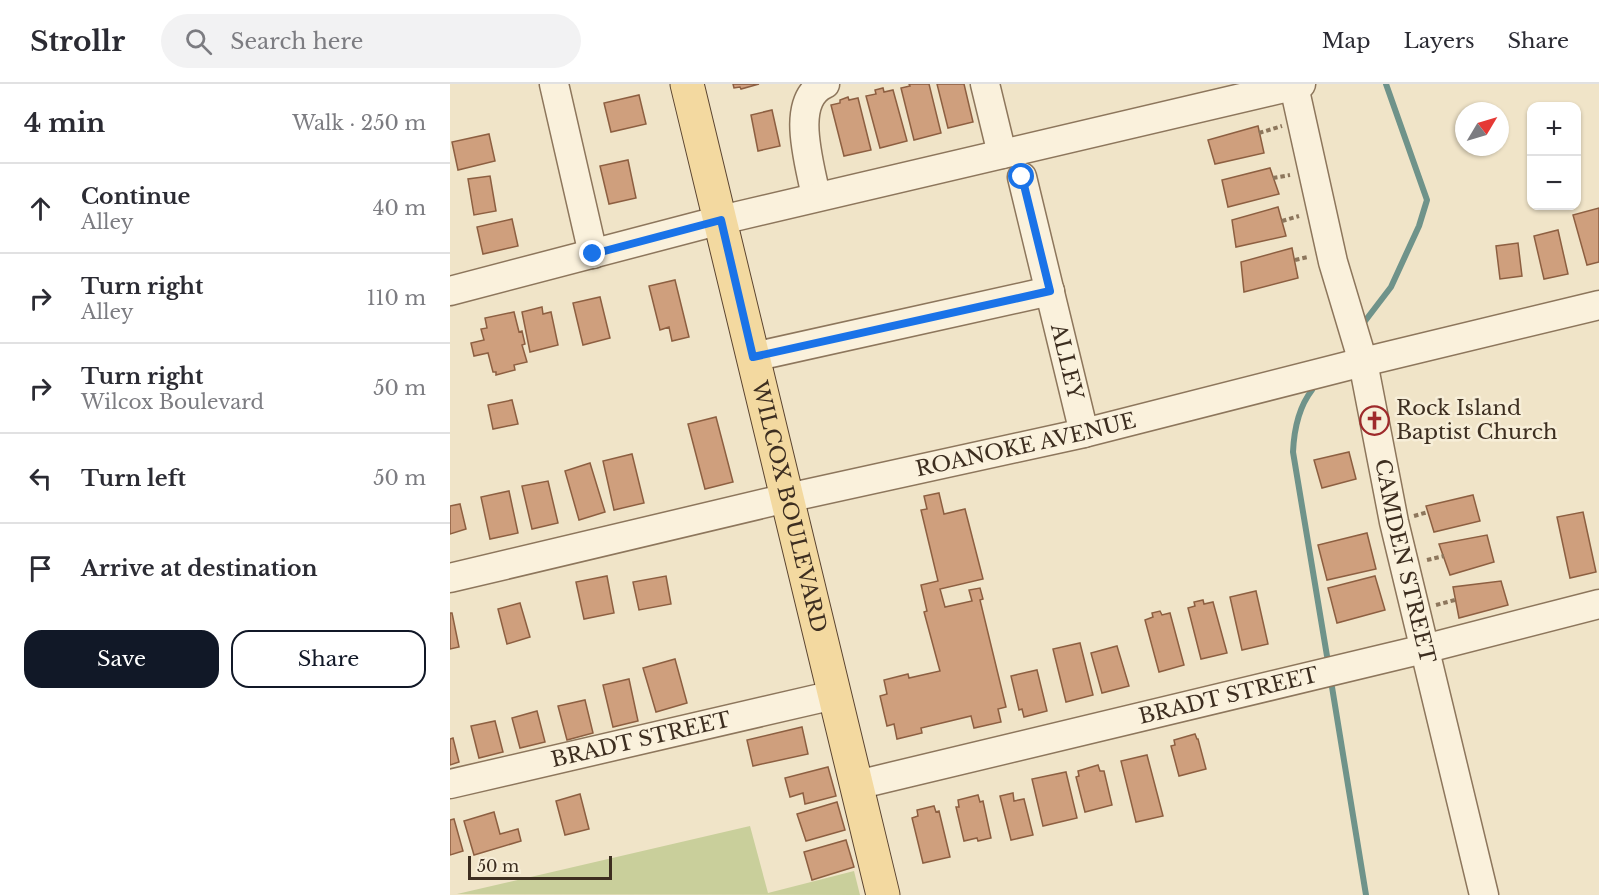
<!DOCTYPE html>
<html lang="en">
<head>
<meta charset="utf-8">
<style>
	body { margin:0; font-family:"Libre Baskerville",serif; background:#f2f2f3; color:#2b2b33 }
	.controls { position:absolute; right:18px; top:18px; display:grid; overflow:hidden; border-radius:12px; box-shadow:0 2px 4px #0004 }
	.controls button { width:54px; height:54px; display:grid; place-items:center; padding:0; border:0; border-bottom:2px solid #e1e1e2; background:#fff; color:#2b2b33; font:30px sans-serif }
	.compass { position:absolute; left:1005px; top:18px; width:54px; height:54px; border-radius:50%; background:#fff; box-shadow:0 2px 4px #0004; rotate:52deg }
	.scale { position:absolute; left:18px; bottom:15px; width:144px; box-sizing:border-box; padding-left:6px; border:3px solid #3d2e20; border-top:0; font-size:16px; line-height:21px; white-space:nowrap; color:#3d2e20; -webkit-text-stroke:4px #f7eed8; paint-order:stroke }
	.stop { position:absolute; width:18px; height:18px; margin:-14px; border:4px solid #1a73e8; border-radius:50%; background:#fff }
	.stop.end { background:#1a73e8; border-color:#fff; box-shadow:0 2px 6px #0008 }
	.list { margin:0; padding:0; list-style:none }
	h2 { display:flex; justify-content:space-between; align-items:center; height:78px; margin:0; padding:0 24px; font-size:26px }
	h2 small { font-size:20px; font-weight:400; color:#7c7c81 }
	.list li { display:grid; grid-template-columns:39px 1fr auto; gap:18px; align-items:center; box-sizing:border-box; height:90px; padding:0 24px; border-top:2px solid #e1e1e2 }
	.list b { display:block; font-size:22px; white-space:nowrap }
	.list p { margin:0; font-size:20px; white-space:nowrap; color:#7c7c81 }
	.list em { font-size:20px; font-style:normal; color:#7c7c81 }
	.actions { display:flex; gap:12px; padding:18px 24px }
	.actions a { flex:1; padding:14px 0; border:2px solid #111827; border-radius:18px; text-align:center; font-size:21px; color:#111827 }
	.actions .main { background:#111827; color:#fff }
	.icon { flex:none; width:33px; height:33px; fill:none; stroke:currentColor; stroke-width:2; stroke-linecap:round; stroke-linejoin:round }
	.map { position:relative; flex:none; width:1149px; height:811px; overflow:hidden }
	header { display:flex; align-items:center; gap:36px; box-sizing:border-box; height:84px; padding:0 30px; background:#fff; border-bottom:2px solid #e1e1e2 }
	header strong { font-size:28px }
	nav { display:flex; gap:33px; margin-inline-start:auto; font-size:21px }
	.search { width:420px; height:54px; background:#f2f2f3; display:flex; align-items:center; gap:15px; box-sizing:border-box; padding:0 21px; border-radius:33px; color:#7c7c81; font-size:22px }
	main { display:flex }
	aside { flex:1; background:#fff }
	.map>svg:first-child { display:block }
</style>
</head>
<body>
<header>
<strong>Strollr</strong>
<div class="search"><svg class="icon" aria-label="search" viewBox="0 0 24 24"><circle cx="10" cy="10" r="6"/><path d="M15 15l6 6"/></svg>Search here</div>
<nav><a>Map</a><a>Layers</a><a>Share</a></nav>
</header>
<main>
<aside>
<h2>4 min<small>Walk · 250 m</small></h2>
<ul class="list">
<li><svg class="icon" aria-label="ahead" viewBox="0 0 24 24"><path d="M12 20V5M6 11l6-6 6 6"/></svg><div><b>Continue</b><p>Alley</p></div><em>40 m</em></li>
<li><svg class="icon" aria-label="right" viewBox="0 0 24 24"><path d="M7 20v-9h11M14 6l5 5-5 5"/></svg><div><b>Turn right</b><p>Alley</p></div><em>110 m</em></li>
<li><svg class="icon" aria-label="right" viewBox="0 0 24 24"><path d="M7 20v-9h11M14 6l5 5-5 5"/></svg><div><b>Turn right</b><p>Wilcox Boulevard</p></div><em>50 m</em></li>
<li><svg class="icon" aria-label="left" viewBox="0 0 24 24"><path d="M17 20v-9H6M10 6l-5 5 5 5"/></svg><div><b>Turn left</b></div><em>50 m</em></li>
<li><svg class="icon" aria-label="arrive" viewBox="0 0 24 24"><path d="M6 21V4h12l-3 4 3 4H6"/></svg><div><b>Arrive at destination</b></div></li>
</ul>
<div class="actions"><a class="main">Save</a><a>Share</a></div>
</aside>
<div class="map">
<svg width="1149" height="811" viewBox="0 0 1149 811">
	<rect width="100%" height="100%" fill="#f0e4c8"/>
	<path fill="#c9cf9b" d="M300,742L318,809L404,787L410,811L7,810Z"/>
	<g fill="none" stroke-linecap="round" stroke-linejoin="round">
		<path stroke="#6f938a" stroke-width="6" d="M912,241L941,203L969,142L977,116L936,0
			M862,306C848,324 844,346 843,368L877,572
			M882,603L916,811"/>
	</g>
	<path fill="#cf9f7d" stroke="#8d5f41" stroke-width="1.5" d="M283,0H309L291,5L290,3L284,4Z
		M459,0H479L491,49L464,56L451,4L460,2Z
		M487,0H514L523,38L498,44Z
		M433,4L434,8L443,6L457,57L430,64L416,12L426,10L425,6Z
		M189,11L196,40L161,48L154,19Z
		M398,13L399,16L408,14L421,66L394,72L381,21L390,19V16Z
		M322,26L330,62L308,67L301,31Z
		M808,42L814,69L765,80L758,56Z
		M39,50L45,77L8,86L2,58Z
		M178,76L186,114L159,120L150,82Z
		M820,84L829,110L778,123L772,96Z
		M40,92L46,127L24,131L18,95Z
		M828,123L836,152L786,163L782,136Z
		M1149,124V178L1137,181L1123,131Z
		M62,135L68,162L33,170L27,143Z
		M1108,146L1118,190L1094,195L1084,152Z
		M1068,159L1072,192L1050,195L1046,162Z
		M842,164L848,194L794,208L791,178Z
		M225,196L239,253L222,257L219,243L210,246L199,202Z
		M150,213L160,254L133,261L123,219Z
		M92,223L93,230L101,228L108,261L80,268L72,228Z
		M64,228L69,248L72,247L75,260L72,261L77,278L64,281L65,286L46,291V288H43L38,269L24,272L21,259L34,256L31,245L37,244L35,234Z
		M62,316L68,340L43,345L38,321Z
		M266,333L283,398L255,405L238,340Z
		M899,368L906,395L872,404L864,376Z
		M182,370L194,419L164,426L153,377Z
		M140,379L155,428L129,436L115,387Z
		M98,397L108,439L82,445L72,402Z
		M59,407L68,449L40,455L31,413Z
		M489,409L494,430L515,425L533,495L490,505L495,523L522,517L519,506L530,504L533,515L530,516L556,623L548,625L551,638L524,644L521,632L471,644L472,649L447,655L444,640L437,642L430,612L437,610L434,596L458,590L459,594L490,587L474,528L477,527L471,501L488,497L471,426L477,425L474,412Z
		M1023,411L1030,437L984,448L976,422Z
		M10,420L16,445L0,450V422Z
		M1133,428L1146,488L1120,494L1107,433Z
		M917,449L926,485L877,496L868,461Z
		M1037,451L1044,478L1000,491L989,460Z
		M157,492L164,529L134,535L126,498Z
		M216,492L221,520L189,526L183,498Z
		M925,492L935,526L887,539L878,504Z
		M1051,497L1058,521L1009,534L1003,503Z
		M806,507L818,560L792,566L780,513Z
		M753,516L754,520L763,518L777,569L751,575L738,524L745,522L744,518Z
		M70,519L80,553L57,560L48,525Z
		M710,527L712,531L720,529L734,581L709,588L695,536L703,533L702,529Z
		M0,529H2L9,563L0,565Z
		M630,559L643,611L616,618L603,565Z
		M667,562L679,602L652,609L641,569Z
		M225,575L237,619L206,628L193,584Z
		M587,586L597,627L574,633L572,625L569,626L561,592Z
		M179,595L188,637L163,643L153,601Z
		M135,616L143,649L117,656L108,622Z
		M87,627L95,658L70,664L62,634Z
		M45,637L53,668L29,674L21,642Z
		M352,643L358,670L303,682L297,656Z
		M745,650L747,655H748L756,685L729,692L721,662L725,661L724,656Z
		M3,654L9,678L0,681V655Z
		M697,671L713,732L686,738L671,677Z
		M648,681L650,687H654L662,721L635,728L626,693L629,692L628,687Z
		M378,683L386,712L355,720L353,709L340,713L335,694Z
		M616,688L627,734L593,742L582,695Z
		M563,709L564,717L574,715L583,751L561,756L550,712Z
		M130,710L139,745L115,751L106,717Z
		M528,711L530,718L533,717L541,754L528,757L527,754L514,757L506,723H509L508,716Z
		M387,718L395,746L356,757L347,730Z
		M484,722L486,728L489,727L500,773L473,779L462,734L468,732L467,726Z
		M44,728L50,750L68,745L71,757L24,771L14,737Z
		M4,735L13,767L0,771V736Z
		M396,756L404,783L362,796L354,768Z"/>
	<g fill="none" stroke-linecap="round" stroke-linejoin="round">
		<defs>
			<g id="minor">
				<path d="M104,0L143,170"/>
				<path d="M535,0L552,70"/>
				<path id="s1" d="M844,2L883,178L913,278L944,438L1034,811"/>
				<path id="s2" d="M572,93L634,349"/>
				<path d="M366,113C361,83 338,16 375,0"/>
				<path d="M0,207L271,136L851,0"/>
				<path d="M303,273L600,207"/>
				<path id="s3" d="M0,494L337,414L634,349L913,278L1149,221"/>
				<path id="s4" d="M0,700L384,611"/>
				<path id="s5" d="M407,701L974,565L1149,520"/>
			</g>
			<g id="major">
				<path id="s6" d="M237,0L433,811"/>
			</g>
		</defs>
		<use href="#minor" stroke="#8d765c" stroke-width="31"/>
		<use href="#major" stroke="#5b4430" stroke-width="35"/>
		<path stroke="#8d765c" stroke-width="4" stroke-dasharray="4.5 3" stroke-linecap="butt" d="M809,49L832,42
			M823,94L840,91
			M832,137L849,132
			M845,176L858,173
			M964,432L978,428
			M977,476L994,472
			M986,521L1005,516"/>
		<use href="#minor" stroke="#faf1dc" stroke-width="28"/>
		<use href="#major" stroke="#f3d9a0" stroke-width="33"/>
	</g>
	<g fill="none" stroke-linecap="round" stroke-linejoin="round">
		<path stroke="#1a73e8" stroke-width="8" d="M143,170L271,136L303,273L600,207L572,93"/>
	</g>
	<defs>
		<symbol id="church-ring" viewBox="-11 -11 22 22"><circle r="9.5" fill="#f7eed8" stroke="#9e2a2b" stroke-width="1.5"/><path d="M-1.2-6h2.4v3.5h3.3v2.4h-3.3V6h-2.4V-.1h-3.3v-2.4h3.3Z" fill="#9e2a2b"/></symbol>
	</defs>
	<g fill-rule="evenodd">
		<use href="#church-ring" x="908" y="320" width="33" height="33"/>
	</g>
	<g text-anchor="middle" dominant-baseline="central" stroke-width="5" stroke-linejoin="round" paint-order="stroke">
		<g font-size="21" fill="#3d2e20" stroke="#f7eed8">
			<text stroke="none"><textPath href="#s2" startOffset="190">ALLEY</textPath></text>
			<text stroke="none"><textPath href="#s3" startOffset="591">ROANOKE AVENUE</textPath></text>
			<text stroke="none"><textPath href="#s6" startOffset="435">WILCOX BOULEVARD</textPath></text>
			<text stroke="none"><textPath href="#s1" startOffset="488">CAMDEN STREET</textPath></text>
			<text stroke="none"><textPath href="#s5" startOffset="382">BRADT STREET</textPath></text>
			<text stroke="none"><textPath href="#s4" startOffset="196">BRADT STREET</textPath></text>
		</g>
		<g font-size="21" fill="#3d2e20" stroke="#f7eed8" text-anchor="start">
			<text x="946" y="324">Rock Island<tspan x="946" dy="24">Baptist Church</tspan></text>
		</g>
	</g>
</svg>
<div class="controls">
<button>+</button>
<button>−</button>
</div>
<svg class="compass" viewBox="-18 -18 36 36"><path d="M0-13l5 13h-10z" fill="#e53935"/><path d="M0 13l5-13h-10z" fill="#7c7c81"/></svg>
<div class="scale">50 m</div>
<div class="stop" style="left:572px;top:93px"></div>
<div class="stop end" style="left:143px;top:170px"></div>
</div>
</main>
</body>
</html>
